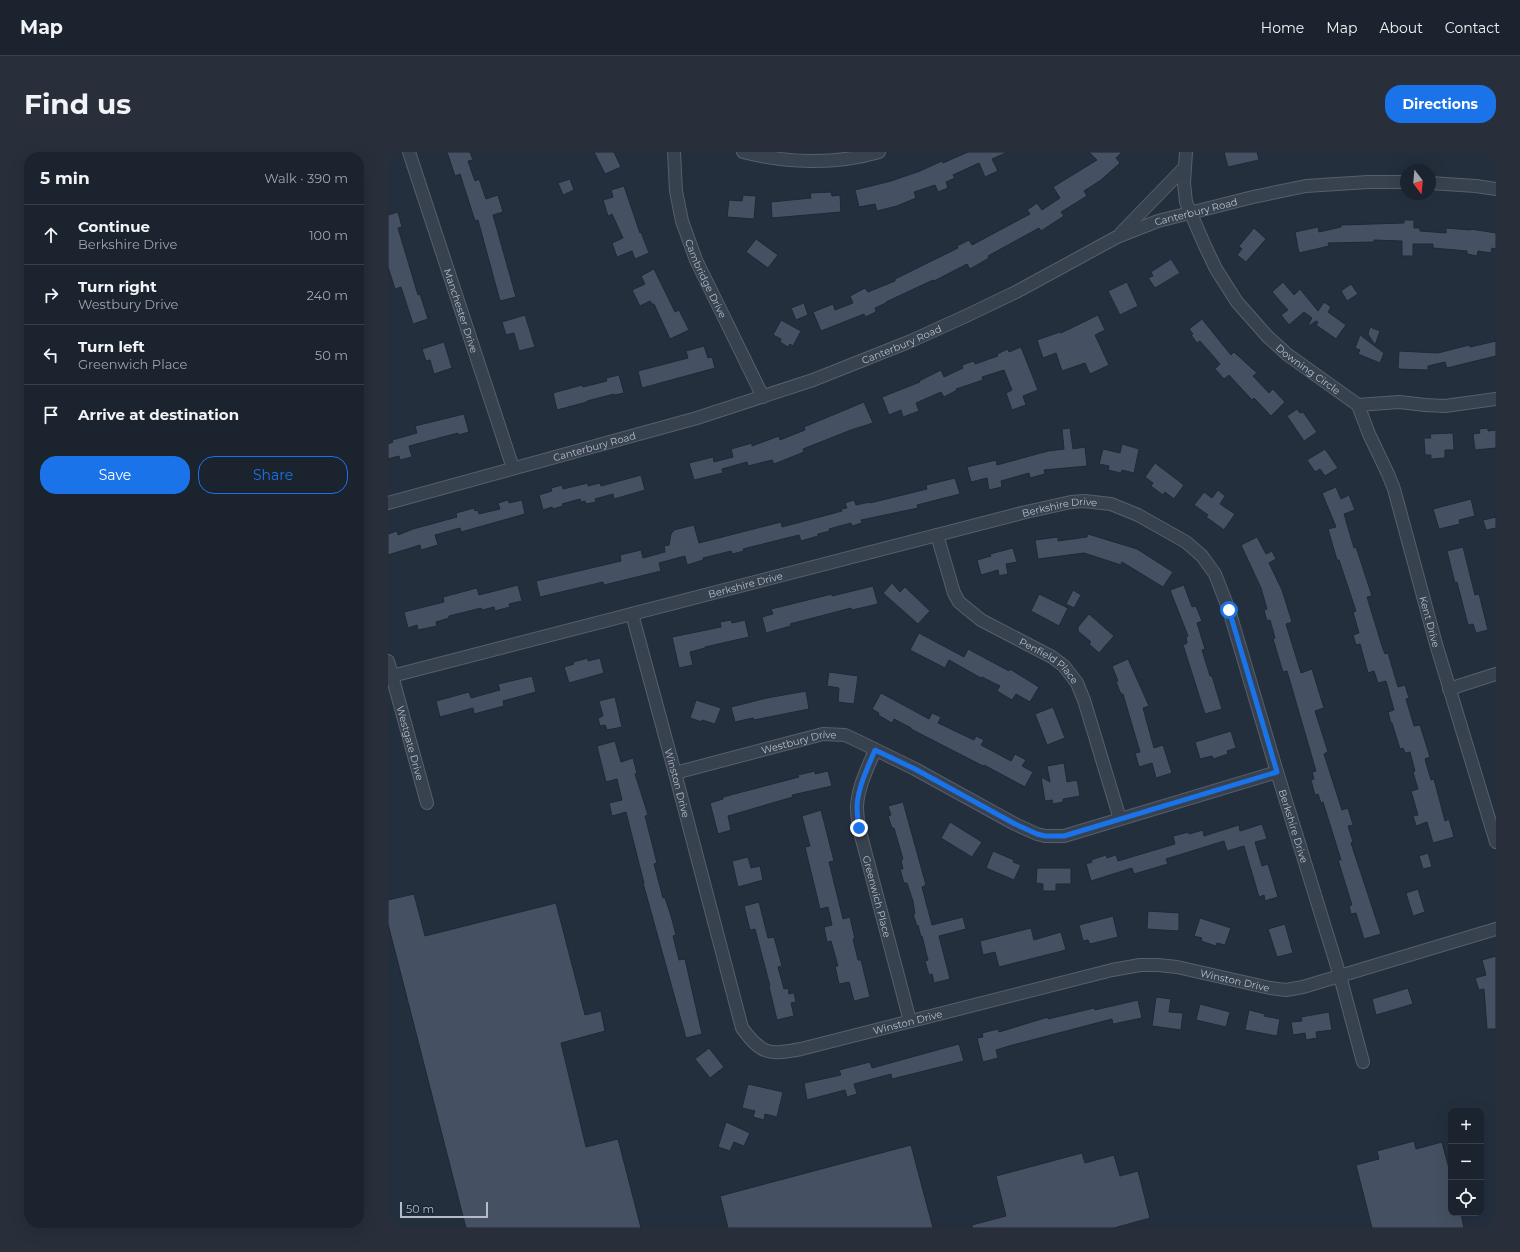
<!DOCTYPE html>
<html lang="en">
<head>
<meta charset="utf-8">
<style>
	body { margin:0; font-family:Montserrat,sans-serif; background:#282f3a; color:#f1f3f6 }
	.controls { position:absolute; right:12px; bottom:12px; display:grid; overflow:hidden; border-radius:8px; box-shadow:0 4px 16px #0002 }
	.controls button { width:36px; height:36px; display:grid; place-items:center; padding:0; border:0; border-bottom:1px solid #39404a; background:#1b232e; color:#f1f3f6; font:20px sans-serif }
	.compass { position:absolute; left:1012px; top:12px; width:36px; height:36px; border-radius:50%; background:#1b232e; box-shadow:0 4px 16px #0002; rotate:164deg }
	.scale { position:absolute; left:12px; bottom:10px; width:88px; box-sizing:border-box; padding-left:4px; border:2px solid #b4bcc9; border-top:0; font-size:11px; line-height:14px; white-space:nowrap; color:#b4bcc9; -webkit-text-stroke:3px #1d2633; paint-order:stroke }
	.stop { position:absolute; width:12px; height:12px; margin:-9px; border:3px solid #1a73e8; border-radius:50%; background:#fff }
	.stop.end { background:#1a73e8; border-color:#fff; box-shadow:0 1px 4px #0008 }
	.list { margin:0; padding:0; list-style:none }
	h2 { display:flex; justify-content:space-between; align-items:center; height:52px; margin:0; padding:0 16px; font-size:17px }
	h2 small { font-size:13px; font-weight:400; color:#a0a4aa }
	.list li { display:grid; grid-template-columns:26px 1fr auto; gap:12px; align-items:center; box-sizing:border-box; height:60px; padding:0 16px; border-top:1px solid #39404a }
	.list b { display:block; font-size:15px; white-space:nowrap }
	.list p { margin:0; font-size:13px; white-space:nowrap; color:#a0a4aa }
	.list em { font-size:13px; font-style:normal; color:#a0a4aa }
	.actions { display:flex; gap:8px; padding:12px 16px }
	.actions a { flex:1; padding:9px 0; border:1px solid #1a73e8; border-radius:16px; text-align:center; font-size:14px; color:#1a73e8 }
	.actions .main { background:#1a73e8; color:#fff }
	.icon { flex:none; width:22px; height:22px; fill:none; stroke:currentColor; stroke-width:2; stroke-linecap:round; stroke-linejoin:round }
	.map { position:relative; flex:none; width:1108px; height:1076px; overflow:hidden; border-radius:16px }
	header { display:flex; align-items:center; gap:24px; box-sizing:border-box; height:56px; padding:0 20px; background:#1b232e; border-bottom:1px solid #39404a }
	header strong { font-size:19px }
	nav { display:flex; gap:22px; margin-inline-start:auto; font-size:14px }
	.intro { display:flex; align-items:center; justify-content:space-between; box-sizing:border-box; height:96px; padding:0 24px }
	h1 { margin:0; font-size:28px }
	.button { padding:10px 18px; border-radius:16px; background:#1a73e8; color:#fff; font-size:14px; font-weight:700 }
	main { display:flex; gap:24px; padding:0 24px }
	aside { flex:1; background:#1b232e; border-radius:16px; box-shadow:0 4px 16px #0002 }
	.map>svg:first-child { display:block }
</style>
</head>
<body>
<header>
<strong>Map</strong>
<nav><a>Home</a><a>Map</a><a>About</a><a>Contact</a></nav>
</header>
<div class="intro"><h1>Find us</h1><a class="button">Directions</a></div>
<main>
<aside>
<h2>5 min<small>Walk · 390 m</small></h2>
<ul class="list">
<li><svg class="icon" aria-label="ahead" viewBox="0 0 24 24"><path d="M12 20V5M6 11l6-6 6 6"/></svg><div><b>Continue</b><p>Berkshire Drive</p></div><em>100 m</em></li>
<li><svg class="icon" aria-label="right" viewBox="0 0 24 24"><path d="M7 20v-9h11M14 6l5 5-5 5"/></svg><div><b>Turn right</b><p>Westbury Drive</p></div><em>240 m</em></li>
<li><svg class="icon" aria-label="left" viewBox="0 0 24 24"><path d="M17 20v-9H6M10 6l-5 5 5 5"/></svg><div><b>Turn left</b><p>Greenwich Place</p></div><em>50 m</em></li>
<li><svg class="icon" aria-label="arrive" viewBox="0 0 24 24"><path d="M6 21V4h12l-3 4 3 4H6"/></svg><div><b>Arrive at destination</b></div></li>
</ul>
<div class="actions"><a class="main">Save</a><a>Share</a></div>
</aside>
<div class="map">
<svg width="1108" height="1076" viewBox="0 0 1108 1076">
	<rect width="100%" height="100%" fill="#242f3e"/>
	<path fill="#455162" stroke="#1f2835" d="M59,0H82L85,8L80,9L87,29L91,27L98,47L110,43L115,60L105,63L128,145L112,149L90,68L87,69L72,22L67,24Z
		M206,0H226L233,15L217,22Z
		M580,0H620L604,7L610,19L597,25L591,11L565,23L567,26L558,30L560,36L550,40L547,33L526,40L528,46L509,54L489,59L487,52L471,55L467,38L503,29L532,19L554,9L555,11Z
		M701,0H734L728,6L732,11L713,28L696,39L699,44L673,60L676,64L653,79L651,76L600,104L601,106L582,117L579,112L546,129L545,128L498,150V151L487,156L488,160L477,165L476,162L433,179L425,160L445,152L447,158L465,151L462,144L477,136L480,140L507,129V127L570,96L569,94L581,88L584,93L642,62L639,58L649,51L654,58L672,46L665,35L709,8Z
		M836,0H869L871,8L840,15Z
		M182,27L186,38L175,43L170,31Z
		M236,34L252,81L253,80L261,101L247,107L244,99L229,105L224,91L235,86L224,62L220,64L215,48L225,45L223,38Z
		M443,40L444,44L452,43L453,60L384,66L383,50L423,46L422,41Z
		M355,43L368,44L366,67L339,65L341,48L354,49Z
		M10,60L14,75L10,76L30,143L32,142L40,167L25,172L13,135L7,137L0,115V63Z
		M1016,68H1026V76H1032V79L1058,81V76L1083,78V77L1108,81V97L1104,96L1103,101L1090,99L1089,104L1079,102V99L1045,96V92H1025V104H1014V89L986,88V90L940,91L941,94L911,101L907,80L930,75L931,80L953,75V73L1016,71Z
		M866,76L878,87L858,110L849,103L854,97L851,94Z
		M368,87L390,103L380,116L358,100Z
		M783,107L792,121L767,136L760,126L765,124L763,120Z
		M266,117L287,160L291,158L301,178L282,187L266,152H264L262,149L252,154L244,138L257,132L253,124Z
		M739,130L750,154L732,163L720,139Z
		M895,130L906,143L912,137L930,159L936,150L943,155L940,160L958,173L948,187L928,173L930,170L928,169L919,175L924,166L916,160L901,173L893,163L900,158L884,140Z
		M963,132L970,142L959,149L953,139Z
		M416,151L420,163L408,168L403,156Z
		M137,163L147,195L131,199L126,181L118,183L114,170Z
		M710,163L717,178L707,183L721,213L702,222L697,211L674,219L668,201L655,206L649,188L672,180L673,181Z
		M814,167L843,203L846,200L869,221L865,224L881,241L885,237L897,250L883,264L866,246L864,248L841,223L836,227L827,217L832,212L812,189L809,191L803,183L805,182L801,177Z
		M393,168L413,179L405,194L402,192L400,195L392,190L393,187L385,183Z
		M982,175L992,179L987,193L980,182Z
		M972,183L996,201L992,211L970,202L972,198L967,196Z
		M1108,189V204L1059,216L1057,210L1040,214V218L1010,217L1011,199L1050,201L1081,193L1082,195Z
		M56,190L64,216L46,222L42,208L38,209L34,197Z
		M316,194L320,206L324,205L327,216L254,236L250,219L300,206L298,199Z
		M633,195L650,238L635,244L638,253L624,258L618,241L624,238L616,218L594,225L595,228L568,237L569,238L556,245L553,240L528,251L531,259L515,265L513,258L501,263L494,245L532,230L531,229L553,218L556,225L575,216L574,213L586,209L587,212L610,204L609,202L620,197L621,200Z
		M231,223L236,241L227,243L226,242L199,249V250L169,258L165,241L194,233L195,235L219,229L218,226Z
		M476,250L485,271L463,278L415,297L416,300L386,312L384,308L360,314L359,310L334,317L335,321L306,328L301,311L325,305L326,310L345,305L343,297L364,291V294L391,284L392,288L417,278L416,275Z
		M909,257L912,261L915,260L929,280L916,289L899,264Z
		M76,262L81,280L70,283V281L21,294L24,305L12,308L11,304L0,307V292L5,290L4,288L29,281L27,274Z
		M682,276L685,297L697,295L699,314L656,318L657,322L642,326L641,321L613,329L614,335L601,338L599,326L583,330L579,315L608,308L609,313L660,299L676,297L674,277Z
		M1100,276V279L1108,278V296L1087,298L1085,282L1092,281L1091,277Z
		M1065,281L1066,298H1057V306L1043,307V303H1037L1036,286H1043L1042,282Z
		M734,292L751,297L746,321L734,318L733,321L720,318L721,314L711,312L715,297L732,301Z
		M937,297L950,316L937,324L932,317L927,320L919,308Z
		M767,311L796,333L786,347L777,340L775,343L763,334L765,331L757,325Z
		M253,323L257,338L226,347L225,342L207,347L208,350L198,352L197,349L193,350L192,347L174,352L175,354L165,357L164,355L155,358L151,343L164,339L163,336L174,333L175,337L200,331V334L212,331L213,334Z
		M567,326L572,342L529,353L530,356L473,368L474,371L464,374L463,371L441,377L442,379L430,382V384L413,389L411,383L355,397L356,399L344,402L343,399L315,406V408L299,413L297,404L271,411L273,419L216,433L215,430L152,445L148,429L233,409L232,403L253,398L255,406L277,400L276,394L281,393L283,382L286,378L306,373L311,391L393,370L394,375L454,359L453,357L459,356L457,351L466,348L468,353L482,350V351L539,337L538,333Z
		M948,335L953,347L961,343L967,358L956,362L966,396L968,395L984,444L979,445L994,494L997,502L1000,501L1010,535L1017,533L1021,546L1018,547L1026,574L1032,573L1042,605L1037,607L1043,628L1046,627L1057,669L1061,667L1066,685L1045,691L1039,670L1028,674L1025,664L1030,663L1023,639L1030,637L1025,620L1027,619L1022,600L1017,601L1015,596L1012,597L1004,571H1003L1000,560L1006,558L998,529L990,531L986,519L980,521L972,492L968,493L965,483L971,481L965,460L968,459L951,408H949L940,377L948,375L934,341Z
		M830,338L837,344L832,352L847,362L836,378L818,365L820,363L806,353L816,340L824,346Z
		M1083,347L1087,364L1071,368L1072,372L1051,377L1045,357Z
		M120,348L121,351L134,348L137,362L73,380L72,376L47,383L50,393L33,398L32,393L0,403V382L9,379L10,383L25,377L69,365L68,361L86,356L87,359L90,358L91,362L112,357L110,351Z
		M1108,365V376L1098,378L1095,368Z
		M700,382L749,397L785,420L775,435L734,410L733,413L696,401L650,407L647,388L670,385V389L699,385Z
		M869,385L878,402L884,399L888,407L881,411L894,438L904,470L898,472L913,521L924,517L936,556L927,559L940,600L936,602L954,658L960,656L965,673L960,674L965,690L963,691L993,782L976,787L968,761L963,762L961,754L964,753L950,708H953L935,650L933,651L930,642L927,643L923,628L926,627L924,620L928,619L899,519L895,520L885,487L887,486L882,468L879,469L876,458L879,457L873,436L853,393Z
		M1075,395L1087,443L1091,442L1100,478L1088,481L1085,472L1080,473L1069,430L1067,431L1059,399Z
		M625,396L629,410L618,412L620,422L611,424L610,418L593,423L589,408L603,404L602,402Z
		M504,431L512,440L517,435L542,459L530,472L495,441Z
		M130,433L134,449L121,452L122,455L107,459L106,455L94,458L93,456L61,464V466L48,470L49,474L30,478L29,473L20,476L16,460L56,450L55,445L89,436L91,443Z
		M796,433L804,455L808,454L814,469L809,471L817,497L814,498L822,524H824L834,557L817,562L795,493L799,491L798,485L800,484L782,438Z
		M485,434L490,452L464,458L463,456L402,472L403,474L378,481L374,465L385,462L383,457L444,442V444Z
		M685,438L693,443L686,456L678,452Z
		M651,442L680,456L671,474L643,459Z
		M701,462L726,484L711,501L701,492L703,490L690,479V475Z
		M343,468L344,471L357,468L361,485L317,495V496L302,500L305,513L291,516L284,485L333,475L332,470Z
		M531,481L576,505L580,497L621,519L622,517L651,535L642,550L628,542L624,548L609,539L612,534L594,525L593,526L561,508L557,516L522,498Z
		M200,506V509L212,506L216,521L181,531L176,515L186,512L185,510Z
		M740,507L761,554L755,556L766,596L775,593L784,621L768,626L764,611L751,615L747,601L752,600L735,542H733L728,530L730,529L724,514Z
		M441,520L470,524L466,552L450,550L451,536L439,534Z
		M144,524L148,540L115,549L116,554L86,562L85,556L52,565L48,549L81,540L83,546L112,538L110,532Z
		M418,539L421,557L366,568L365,566L347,570L343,555L379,546Z
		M493,541L541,567L544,561L553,565L550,571L586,588L588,584L596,588L593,593L623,609L627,602L638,608L634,614L645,620L637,635L596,613L595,614L523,577V576L506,567L504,571L490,563L491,561L484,557Z
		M227,545L234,575L219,578L217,573L212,574L210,566L215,564L211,549Z
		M308,548L333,556L327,572L314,568V570L302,566Z
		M665,555L677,586L659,593L647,562Z
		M843,579L848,596L839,599L840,602L825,607L824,604L812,607L807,590Z
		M227,589L233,610L245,606L249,621L247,622L260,663L257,664L269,711L266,712L275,746H277L283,764L288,783L285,784L291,808L297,807L314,882L298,886L255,731H256L240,668L238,660L224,664L221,651L234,648L229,627L218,630L209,594Z
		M676,611L679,630L689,628L692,644L675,647V650L665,652L664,648L657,649L653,625L662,630L659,614Z
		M427,619V622L440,619L444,634L404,643L405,645L340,664L343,678L330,682L322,651L335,647V645L411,625L410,623Z
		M515,650L538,733L534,735L544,773L575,765L578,777L551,784L562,827L546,831L544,822L541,823L537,809L540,808L534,784L533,785L530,773L529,774L525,762H527L525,749L519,731H516L512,717H515L513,708L515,707L506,676H504L500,664L503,663L500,654Z
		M433,658L446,709L441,710L455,767L462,765L467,787H465L470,808H473L482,845L466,849L461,830L451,832L447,814H450L443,789L439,790L436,775L444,773L440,755L432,757L417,695L422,694L414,664Z
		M562,670L594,690L584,705L553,686Z
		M874,672L879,687L867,690L874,714L880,712L890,745L877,749L876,743L871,745L856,694L839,699L836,689L778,707L780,712L746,722L744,716L703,729L698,712L704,710L703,708L718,703L719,706L728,703L730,709L787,692L785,684L801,680V682L815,678L816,684L851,673L852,679Z
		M605,699L626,708L625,710L633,713L626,728L598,716Z
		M1040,701L1044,715L1035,717L1031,704Z
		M360,705L363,716L372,714L375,728L350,735L344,709Z
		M649,716H683V732H668V739H655V732L648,731Z
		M1030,737L1037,760L1025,764L1018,741Z
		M26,742L37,784L168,751L197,863L213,859L217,879L173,891L198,995L230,987L253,1076H78L0,772V748Z
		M371,750L380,786L386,785L394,814L390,815L396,837L400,836L401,842L406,841L408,850L403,851L406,864L389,868L381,835L382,834L367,777L362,778L356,754Z
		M760,759L791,761V779L759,777Z
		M725,764L730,785L702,792L700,788L695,789L691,773Z
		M812,766L843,776L837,793L829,791L828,794L813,789L814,786L806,784Z
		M897,772L905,801L889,805L880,777Z
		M643,776L646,788L673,780L678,798L611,815L607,800L595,803L592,789Z
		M1108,804V877H1099L1096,837L1091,838L1087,826L1098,823L1094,808Z
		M1020,836L1025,852L988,863L984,847Z
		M768,845L783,847L781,860L795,861L793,878L764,874Z
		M750,848L754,866L725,872L724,867L621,894L608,898L610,906L595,910L589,886L595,885L594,881L610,877L611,880L660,865V867L706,856L707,858Z
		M812,852L842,860L838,875L808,868Z
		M861,858L877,862L876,864L892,867L889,884L857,878Z
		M941,860L944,878L928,880L929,886L918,888L917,881L905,883L903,870L914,869L913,865Z
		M571,892L576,909L504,927L503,922L466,932L469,942L459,945L457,938L419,948L416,931L453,923L451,918L482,910L484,916Z
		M321,896L336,915L322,926L307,907Z
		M360,932L395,940L389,965L377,962L376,968L365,965L367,959L354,956Z
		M338,970L362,981L356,994L346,990L342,999L330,995Z
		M1026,989L1028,997L1054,990L1063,1024V1061H1073L1076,1076H984L968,1013L991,1007L989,999Z
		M523,993L545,1076H340L332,1044Z
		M694,1001L697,1011L726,1003L732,1024L750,1019L762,1066L726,1076H584V1073L618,1064L608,1024Z"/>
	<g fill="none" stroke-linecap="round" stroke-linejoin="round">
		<defs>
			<g id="street">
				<path id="s1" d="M21,0L125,316"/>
				<path id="s2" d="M286,0L288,39L294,69L308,108L375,245"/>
				<path d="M355,0C398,11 447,13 491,0"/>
				<path id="s3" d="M798,0L796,31L798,50L817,94L828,117L849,150L880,185L900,203L970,253L1011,250L1037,253L1057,254L1108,247"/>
				<path d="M1042,31L1088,34L1108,37"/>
				<path d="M733,81L797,15"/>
				<path id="s4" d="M970,253L981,282L1000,322L1006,337L1048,492L1108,690"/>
				<path id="s5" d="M0,351L309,266L425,228L523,189L580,163L628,140L729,85L770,69L865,45L918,34L980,30H1018"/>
				<path id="s6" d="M549,383L566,441L571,450L593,468L664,505L676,514L689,531L696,548L732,667"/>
				<path id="s7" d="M244,462L287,621L354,876C374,903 381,903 413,897L724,818L752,813H770L789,815L882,836L898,838L915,835L1108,777"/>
				<path id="s8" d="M0,509L39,651"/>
				<path id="s9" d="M4,524L638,360L683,350L696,349L723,352L750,363L798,390L814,404L827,422L841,458L889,620L952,824L975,910"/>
				<path d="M1061,537L1108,522"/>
				<path id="s10" d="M487,598C480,615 470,635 469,654C469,661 470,669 471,676L522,869"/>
				<path id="s11" d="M287,621L435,582L457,583L472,590L527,617L627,672L649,682L657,684H676L889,620"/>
			</g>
		</defs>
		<use href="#street" stroke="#565f6c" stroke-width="14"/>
		<use href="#street" stroke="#38414e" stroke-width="12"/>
	</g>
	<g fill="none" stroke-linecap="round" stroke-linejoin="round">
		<path stroke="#1a73e8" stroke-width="5" d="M471,676C470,669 469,661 469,654C470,635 480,615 487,598L527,617L627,672L649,682L657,684H676L889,620L841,458"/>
	</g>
	<g text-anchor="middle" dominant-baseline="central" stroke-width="4" stroke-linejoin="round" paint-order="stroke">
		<g font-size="10" fill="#b4bcc9" stroke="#1d2633">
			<text stroke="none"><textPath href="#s5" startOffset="862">Canterbury Road</textPath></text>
			<text stroke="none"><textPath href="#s2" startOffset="132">Cambridge Drive</textPath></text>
			<text stroke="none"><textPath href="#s1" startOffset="167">Manchester Drive</textPath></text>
			<text stroke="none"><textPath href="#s5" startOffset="538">Canterbury Road</textPath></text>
			<text stroke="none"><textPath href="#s3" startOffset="261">Downing Circle</textPath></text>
			<text stroke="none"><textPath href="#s5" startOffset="214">Canterbury Road</textPath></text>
			<text stroke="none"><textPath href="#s9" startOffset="689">Berkshire Drive</textPath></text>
			<text stroke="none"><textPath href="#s9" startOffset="365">Berkshire Drive</textPath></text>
			<text stroke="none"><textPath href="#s4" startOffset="229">Kent Drive</textPath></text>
			<text stroke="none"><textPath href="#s6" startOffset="179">Penfield Place</textPath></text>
			<text stroke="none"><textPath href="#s8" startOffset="85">Westgate Drive</textPath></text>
			<text stroke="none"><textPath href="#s11" startOffset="128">Westbury Drive</textPath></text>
			<text stroke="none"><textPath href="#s7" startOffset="175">Winston Drive</textPath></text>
			<text stroke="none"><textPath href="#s9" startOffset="1133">Berkshire Drive</textPath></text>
			<text stroke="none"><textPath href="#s10" startOffset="152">Greenwich Place</textPath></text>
			<text stroke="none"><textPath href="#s7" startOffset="943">Winston Drive</textPath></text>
			<text stroke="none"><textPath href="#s7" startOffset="607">Winston Drive</textPath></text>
		</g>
	</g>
</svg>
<div class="controls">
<button>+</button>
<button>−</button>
<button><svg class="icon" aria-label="locate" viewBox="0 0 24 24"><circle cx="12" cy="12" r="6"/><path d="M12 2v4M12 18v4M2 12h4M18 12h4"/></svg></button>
</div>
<svg class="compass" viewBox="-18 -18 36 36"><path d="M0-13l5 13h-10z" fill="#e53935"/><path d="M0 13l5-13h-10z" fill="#a0a4aa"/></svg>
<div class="scale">50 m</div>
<div class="stop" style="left:841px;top:458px"></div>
<div class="stop end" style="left:471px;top:676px"></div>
</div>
</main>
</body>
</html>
